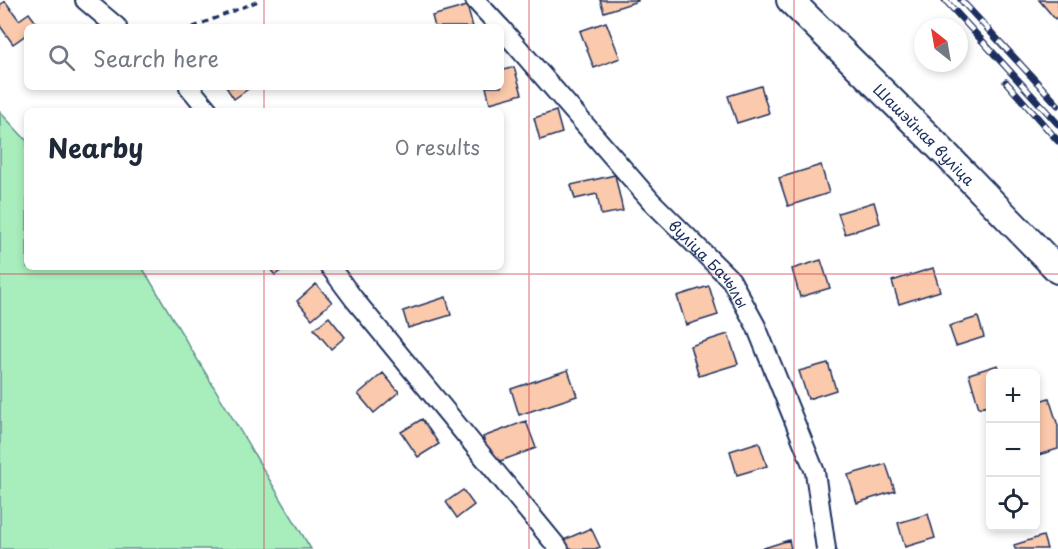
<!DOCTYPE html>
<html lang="en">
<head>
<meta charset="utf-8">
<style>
	body { margin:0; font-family:"Playpen Sans",sans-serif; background:#f2f2f3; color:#1f2937 }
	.controls { position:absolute; right:18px; bottom:18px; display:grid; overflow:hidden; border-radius:9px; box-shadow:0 3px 9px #0003 }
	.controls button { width:54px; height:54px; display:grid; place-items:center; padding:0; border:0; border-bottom:2px solid #e0e1e3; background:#fff; color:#1f2937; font:30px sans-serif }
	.compass { position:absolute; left:914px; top:18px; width:54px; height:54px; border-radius:50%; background:#fff; box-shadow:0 3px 9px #0003; rotate:329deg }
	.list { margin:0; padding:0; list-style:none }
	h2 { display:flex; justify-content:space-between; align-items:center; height:78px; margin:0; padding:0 24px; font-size:26px }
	h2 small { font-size:20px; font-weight:400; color:#747a83 }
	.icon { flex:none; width:33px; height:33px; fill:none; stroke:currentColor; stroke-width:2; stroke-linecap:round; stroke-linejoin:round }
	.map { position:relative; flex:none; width:1058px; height:549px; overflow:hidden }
	.search { position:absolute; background:#fff; box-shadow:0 3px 9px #0003; left:24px; top:24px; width:480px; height:66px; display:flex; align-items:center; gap:15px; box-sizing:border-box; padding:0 21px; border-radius:9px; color:#747a83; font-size:22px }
	.panel { position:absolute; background:#fff; box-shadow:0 3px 9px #0003; left:24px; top:108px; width:480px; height:162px; border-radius:9px }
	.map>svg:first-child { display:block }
</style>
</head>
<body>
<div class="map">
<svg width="1058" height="549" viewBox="0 0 1058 549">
	<rect width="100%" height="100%" fill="#fff"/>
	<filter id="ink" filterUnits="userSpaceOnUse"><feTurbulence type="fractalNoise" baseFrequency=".0167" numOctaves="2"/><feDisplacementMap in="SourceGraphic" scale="12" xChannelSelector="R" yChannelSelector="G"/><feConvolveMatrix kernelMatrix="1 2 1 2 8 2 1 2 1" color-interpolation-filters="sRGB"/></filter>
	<g filter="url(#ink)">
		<path fill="#a7eebc" stroke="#618e8d" stroke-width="1.5" d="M0,112L27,141V267H142L311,549H0Z"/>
		<path fill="#fbc9ab" stroke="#1b2f5e" stroke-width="1.5" d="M600,0H638V1L604,12Z
			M1039,0H1058V16L1055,19Z
			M5,1L19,20L29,13L38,25L27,27V34L13,44L0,26V5Z
			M467,6L473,27H435L432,16Z
			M606,22L620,58L594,68L580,31Z
			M514,67L522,94L490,103L486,87H501V71Z
			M761,86L769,113L737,123L728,96Z
			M226,87H251L234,99Z
			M556,111L562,133L540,140L534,118Z
			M821,165L829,193L788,206L779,178Z
			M615,175L623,211L601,215L597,194L575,199L571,185Z
			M874,202L880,223L845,234L838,213Z
			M821,260L830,288L800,297L792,269Z
			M268,267H286L275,275Z
			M933,268L940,291L899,304L892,281Z
			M316,284L332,302L312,319L297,301Z
			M709,286L718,315L686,325L677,296Z
			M446,297L451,315L408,328L403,311Z
			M329,317L345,337L331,349L314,329Z
			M978,317L984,337L956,346L949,326Z
			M728,334L738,364L699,376L690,346Z
			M828,363L836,390L808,399L799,371Z
			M998,365L1001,374H990V404L979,408L969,374Z
			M568,370L577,396L519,415L511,389Z
			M383,373L399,392L374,413L358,394Z
			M1049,398L1058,426V449L1038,455L1036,447V402Z
			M422,419L439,444L418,457L401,432Z
			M526,421L536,448L492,464L483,437Z
			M759,442L767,466L737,475L730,451Z
			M886,464L895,491L857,503L848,475Z
			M463,490L474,505L457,518L446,502Z
			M928,514L935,538L905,547L898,523Z
			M591,528L600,547L595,549H568L564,540Z
			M1043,536L1047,549H1015L1014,545Z
			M789,540L791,549H761Z"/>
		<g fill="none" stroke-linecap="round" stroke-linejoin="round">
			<defs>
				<g id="minor">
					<path d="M85,0L117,27"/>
					<path d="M475,0L500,27"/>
					<path id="s1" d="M501,28L651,201L731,280L756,326L815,472L826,549"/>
					<path d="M189,87L209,111"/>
					<path d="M330,267L354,299L559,549"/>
				</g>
				<g id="secondary">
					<path id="s2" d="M790,0L931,139L1058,270"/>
				</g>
			</defs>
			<use href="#minor" stroke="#1b2f5e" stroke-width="22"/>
			<use href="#secondary" stroke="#1b2f5e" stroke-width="30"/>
			<path stroke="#1b2f5e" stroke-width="3" stroke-dasharray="6 4.5" stroke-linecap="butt" d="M193,27L261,0"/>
			<use href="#minor" stroke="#fff" stroke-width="18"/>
			<use href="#secondary" stroke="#fff" stroke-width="26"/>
			<defs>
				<path id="rail" d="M945,0L1058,124
					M961,0L1058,105
					M1006,82L1058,141"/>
			</defs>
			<use href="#rail" stroke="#1b2f5e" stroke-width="7"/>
			<use href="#rail" stroke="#fff" stroke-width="4.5" stroke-dasharray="14" stroke-linecap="butt"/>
		</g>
	</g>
	<path fill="none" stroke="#d1495b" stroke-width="1.5" stroke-opacity="0.55" d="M264,0V27M529,0V549M794,0V549M264,87V111M264,267V549M0,274H1058"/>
	<g text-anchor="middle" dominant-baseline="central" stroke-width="4.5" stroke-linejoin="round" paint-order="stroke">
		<g font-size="15" fill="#1b2f5e" stroke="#fff">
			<text stroke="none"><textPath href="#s2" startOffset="190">Шашэйная вуліца</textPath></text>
			<text stroke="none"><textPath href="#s1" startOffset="315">вуліца Бачылы</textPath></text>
		</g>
	</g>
</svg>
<div class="controls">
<button>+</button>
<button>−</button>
<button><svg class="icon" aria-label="locate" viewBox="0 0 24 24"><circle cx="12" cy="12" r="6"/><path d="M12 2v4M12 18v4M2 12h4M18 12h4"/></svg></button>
</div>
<svg class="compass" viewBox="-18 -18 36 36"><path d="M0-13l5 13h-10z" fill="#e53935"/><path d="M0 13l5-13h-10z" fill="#747a83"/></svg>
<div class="search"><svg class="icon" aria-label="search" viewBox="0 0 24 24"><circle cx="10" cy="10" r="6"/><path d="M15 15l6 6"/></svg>Search here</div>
<section class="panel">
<h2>Nearby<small>0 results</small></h2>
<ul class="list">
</ul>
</section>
</div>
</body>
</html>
